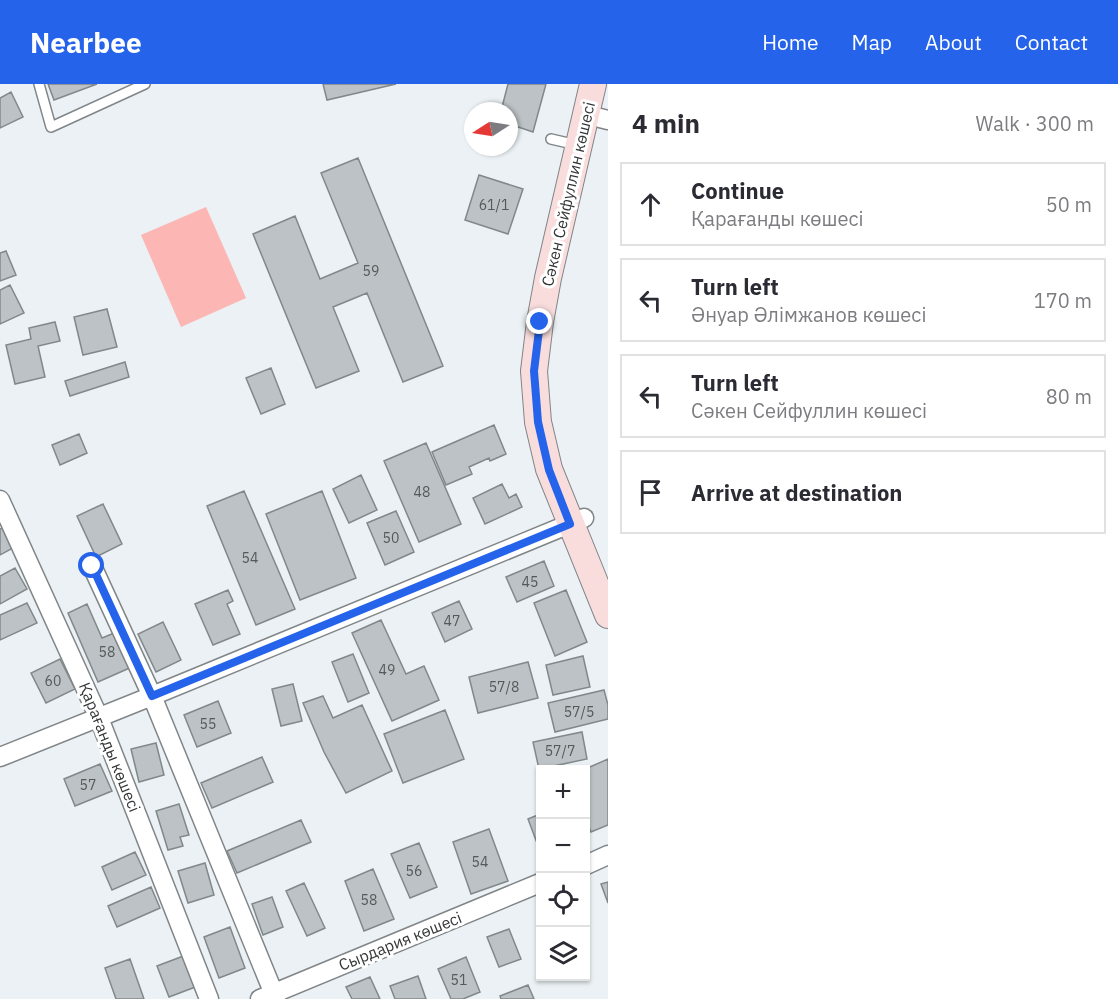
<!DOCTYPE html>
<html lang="en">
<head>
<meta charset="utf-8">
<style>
	body { margin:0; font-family:"IBM Plex Sans",sans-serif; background:#f2f2f3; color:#2b2b33 }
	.controls { position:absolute; right:18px; bottom:18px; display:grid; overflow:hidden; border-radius:0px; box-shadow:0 2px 4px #0004 }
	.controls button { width:54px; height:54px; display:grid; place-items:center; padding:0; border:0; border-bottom:2px solid #e1e1e2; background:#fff; color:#2b2b33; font:30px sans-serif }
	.compass { position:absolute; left:464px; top:18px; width:54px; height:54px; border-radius:50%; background:#fff; box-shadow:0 2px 4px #0004; rotate:258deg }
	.stop { position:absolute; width:18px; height:18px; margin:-14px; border:4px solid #2563eb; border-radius:50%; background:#fff }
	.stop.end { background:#2563eb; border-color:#fff; box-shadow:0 2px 6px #0008 }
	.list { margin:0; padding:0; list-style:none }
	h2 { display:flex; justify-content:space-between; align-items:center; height:78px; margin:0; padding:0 24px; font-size:26px }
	h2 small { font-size:20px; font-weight:400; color:#7c7c81 }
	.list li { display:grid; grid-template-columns:39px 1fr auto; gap:18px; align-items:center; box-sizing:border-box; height:84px; margin:0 12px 12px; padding:0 12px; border:2px solid #e1e1e2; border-radius:0px }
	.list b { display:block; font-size:22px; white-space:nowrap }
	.list p { margin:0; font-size:20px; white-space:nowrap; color:#7c7c81 }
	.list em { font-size:20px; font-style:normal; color:#7c7c81 }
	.icon { flex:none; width:33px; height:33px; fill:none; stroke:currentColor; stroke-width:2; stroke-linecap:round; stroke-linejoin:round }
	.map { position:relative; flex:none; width:608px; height:915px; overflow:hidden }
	header { display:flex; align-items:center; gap:36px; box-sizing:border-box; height:84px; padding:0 30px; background:#2563eb; color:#fff }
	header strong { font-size:28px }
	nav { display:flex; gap:33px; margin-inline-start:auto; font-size:21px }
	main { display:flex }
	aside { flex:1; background:#fff }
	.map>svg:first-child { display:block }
</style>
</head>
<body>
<header>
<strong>Nearbee</strong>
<nav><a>Home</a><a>Map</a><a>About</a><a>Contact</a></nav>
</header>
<main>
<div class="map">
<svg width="608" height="915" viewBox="0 0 608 915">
	<rect width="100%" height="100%" fill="#ebf1f4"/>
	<path fill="#fcb6b4" d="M206,123L246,214L181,243L141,151Z"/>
	<path fill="#bcc2c5" stroke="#82888a" stroke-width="1.5" d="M48,0H97L54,16Z
		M323,0H396L327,16Z
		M508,0H546L533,48L509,40V27H501Z
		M11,8L23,33L0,44V14Z
		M358,74L443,282L403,298L367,209L333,223L359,287L316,304L253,150L295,132L320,195L358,179L321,89Z
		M479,91L523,105L508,150L465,136Z
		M6,167L16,191L0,197V169Z
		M10,201L24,229L0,240V206Z
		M107,225L117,263L83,271L74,233Z
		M55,238L60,257L38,262L45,293L15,300L6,261L31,255L29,244Z
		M125,278L129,293L70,312L65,297Z
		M271,284L285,320L261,330L246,294Z
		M494,341L506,370L490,377L489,374L469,383L472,390L446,401L432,368Z
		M79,350L87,369L60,381L52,361Z
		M426,359L461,440L419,458L384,377Z
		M361,391L377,426L349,439L333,405Z
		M502,400L509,414L516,410L522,423L485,440L473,414Z
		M244,407L295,525L256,541L207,422Z
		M322,407L356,494L300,516L266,430Z
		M103,420L122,460L96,473L77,432Z
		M396,427L414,468L385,481L367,439Z
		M3,444L13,464L0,471V445Z
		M544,477L554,502L517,518L506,493Z
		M15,484L27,505L0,520V492Z
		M228,506L233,517L227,520L240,550L213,561L195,520Z
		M566,506L587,558L555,572L534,519Z
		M459,517L472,545L445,558L432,529Z
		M27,519L37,539L0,556V531Z
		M87,520L102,554L119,547L134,582L98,598L68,529Z
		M381,536L406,590L424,582L439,616L392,637L352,549Z
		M163,538L181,576L156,588L138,550Z
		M353,570L369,609L348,618L332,578Z
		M583,572L590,603L553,611L546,581Z
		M60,575L75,605L46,619L31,589Z
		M528,578L538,614L478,629L469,593Z
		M293,600L302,637L281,642L272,605Z
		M604,606L608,621V635L555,648L548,619Z
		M323,612L333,634L362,621L392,687L346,709L324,668L303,619Z
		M218,617L231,649L197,663L184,631Z
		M445,626L464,675L403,699L384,650Z
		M582,648L587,675L539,685L533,658Z
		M156,659L164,691L139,698L131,665Z
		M262,673L273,698L212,724L201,699Z
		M608,675V741L591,748L586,735V686H583Z
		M100,680L112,707L75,722L64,695Z
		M179,720L189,751L180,753L183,762L168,766L156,727Z
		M540,730V767L528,735Z
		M301,736L311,758L237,789L227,767Z
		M489,745L508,797L471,810L453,758Z
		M419,759L437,803L410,814L391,770Z
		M135,768L146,791L112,806L102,783Z
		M205,779L214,811L188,819L178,787Z
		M373,785L394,835L364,847L345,797Z
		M608,798V819L601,800Z
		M304,799L325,844L307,852L286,807Z
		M151,803L160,824L117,843L108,822Z
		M272,813L283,843L263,851L252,820Z
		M230,843L245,884L219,894L204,853Z
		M509,845L521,875L499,883L487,853Z
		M186,871L198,902L169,913L157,882Z
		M466,873L480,908L463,915H451L438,885Z
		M130,875L144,915H116L105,884Z
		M418,892L426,915H395L390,902Z
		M370,893L380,915H352L346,903Z
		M528,901L534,915H501L500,912Z"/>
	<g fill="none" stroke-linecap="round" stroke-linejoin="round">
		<defs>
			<path id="lane" d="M39,0L51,43L145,0
				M551,55L577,61"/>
			<path id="street" d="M600,34L608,36
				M0,416L99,634L209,915
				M92,482L152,612L276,915
				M0,673L152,612L584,434
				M586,781L608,771
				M260,915L540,799"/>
			<path id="secondary" d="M593,0L548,194L540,238L534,287L538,338L549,385L608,531"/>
		</defs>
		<use href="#lane" stroke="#808588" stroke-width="12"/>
		<use href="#street" stroke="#808588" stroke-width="21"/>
		<use href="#secondary" stroke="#808588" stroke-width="28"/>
		<use href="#lane" stroke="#fff" stroke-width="9"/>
		<use href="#street" stroke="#fff" stroke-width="18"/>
		<use href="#secondary" stroke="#f9dddd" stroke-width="26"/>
	</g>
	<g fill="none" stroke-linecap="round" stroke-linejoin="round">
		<path stroke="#2563eb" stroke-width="8" d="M92,482L152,612L570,440L549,386L538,338L534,287L540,238"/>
	</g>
	<g text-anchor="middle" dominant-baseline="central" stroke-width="6" stroke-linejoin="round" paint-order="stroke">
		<g font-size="14" fill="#56595a">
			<text x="494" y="121">61/1</text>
			<text x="371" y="187">59</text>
			<text x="422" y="408">48</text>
			<text x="391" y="454">50</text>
			<text x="250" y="474">54</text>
			<text x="530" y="498">45</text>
			<text x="452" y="537">47</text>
			<text x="107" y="568">58</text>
			<text x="387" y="586">49</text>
			<text x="53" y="597">60</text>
			<text x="504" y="603">57/8</text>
			<text x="579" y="628">57/5</text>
			<text x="208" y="640">55</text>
			<text x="560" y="667">57/7</text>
			<text x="88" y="701">57</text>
			<text x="480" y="778">54</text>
			<text x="414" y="787">56</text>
			<text x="369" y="816">58</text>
			<text x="459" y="896">51</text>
		</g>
		<g font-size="16" fill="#343637" stroke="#fff">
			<text transform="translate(568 110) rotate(-77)">Сәкен Сейфуллин көшесі</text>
			<text transform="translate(110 663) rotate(68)">Қарағанды көшесі</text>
			<text transform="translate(400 857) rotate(-22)">Сырдария көшесі</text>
		</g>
	</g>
</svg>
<div class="controls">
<button>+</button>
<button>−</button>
<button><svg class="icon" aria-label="locate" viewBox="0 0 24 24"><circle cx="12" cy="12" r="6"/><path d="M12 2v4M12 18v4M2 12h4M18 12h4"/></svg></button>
<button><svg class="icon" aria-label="layers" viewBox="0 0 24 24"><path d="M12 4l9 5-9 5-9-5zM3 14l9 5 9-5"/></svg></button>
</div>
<svg class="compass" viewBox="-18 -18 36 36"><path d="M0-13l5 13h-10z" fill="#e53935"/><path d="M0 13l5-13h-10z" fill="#7c7c81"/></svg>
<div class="stop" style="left:92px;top:482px"></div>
<div class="stop end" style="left:540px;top:238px"></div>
</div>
<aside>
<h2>4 min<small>Walk · 300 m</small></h2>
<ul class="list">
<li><svg class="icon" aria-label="ahead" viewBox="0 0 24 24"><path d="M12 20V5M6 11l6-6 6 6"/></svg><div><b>Continue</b><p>Қарағанды көшесі</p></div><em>50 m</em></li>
<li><svg class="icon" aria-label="left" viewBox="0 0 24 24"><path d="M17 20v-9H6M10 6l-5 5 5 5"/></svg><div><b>Turn left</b><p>Әнуар Әлімжанов көшесі</p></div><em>170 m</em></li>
<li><svg class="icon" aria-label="left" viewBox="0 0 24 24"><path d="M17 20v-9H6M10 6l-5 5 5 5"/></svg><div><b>Turn left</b><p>Сәкен Сейфуллин көшесі</p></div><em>80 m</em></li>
<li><svg class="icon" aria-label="arrive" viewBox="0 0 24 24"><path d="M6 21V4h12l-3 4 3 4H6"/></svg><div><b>Arrive at destination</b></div></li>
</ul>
</aside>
</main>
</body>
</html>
